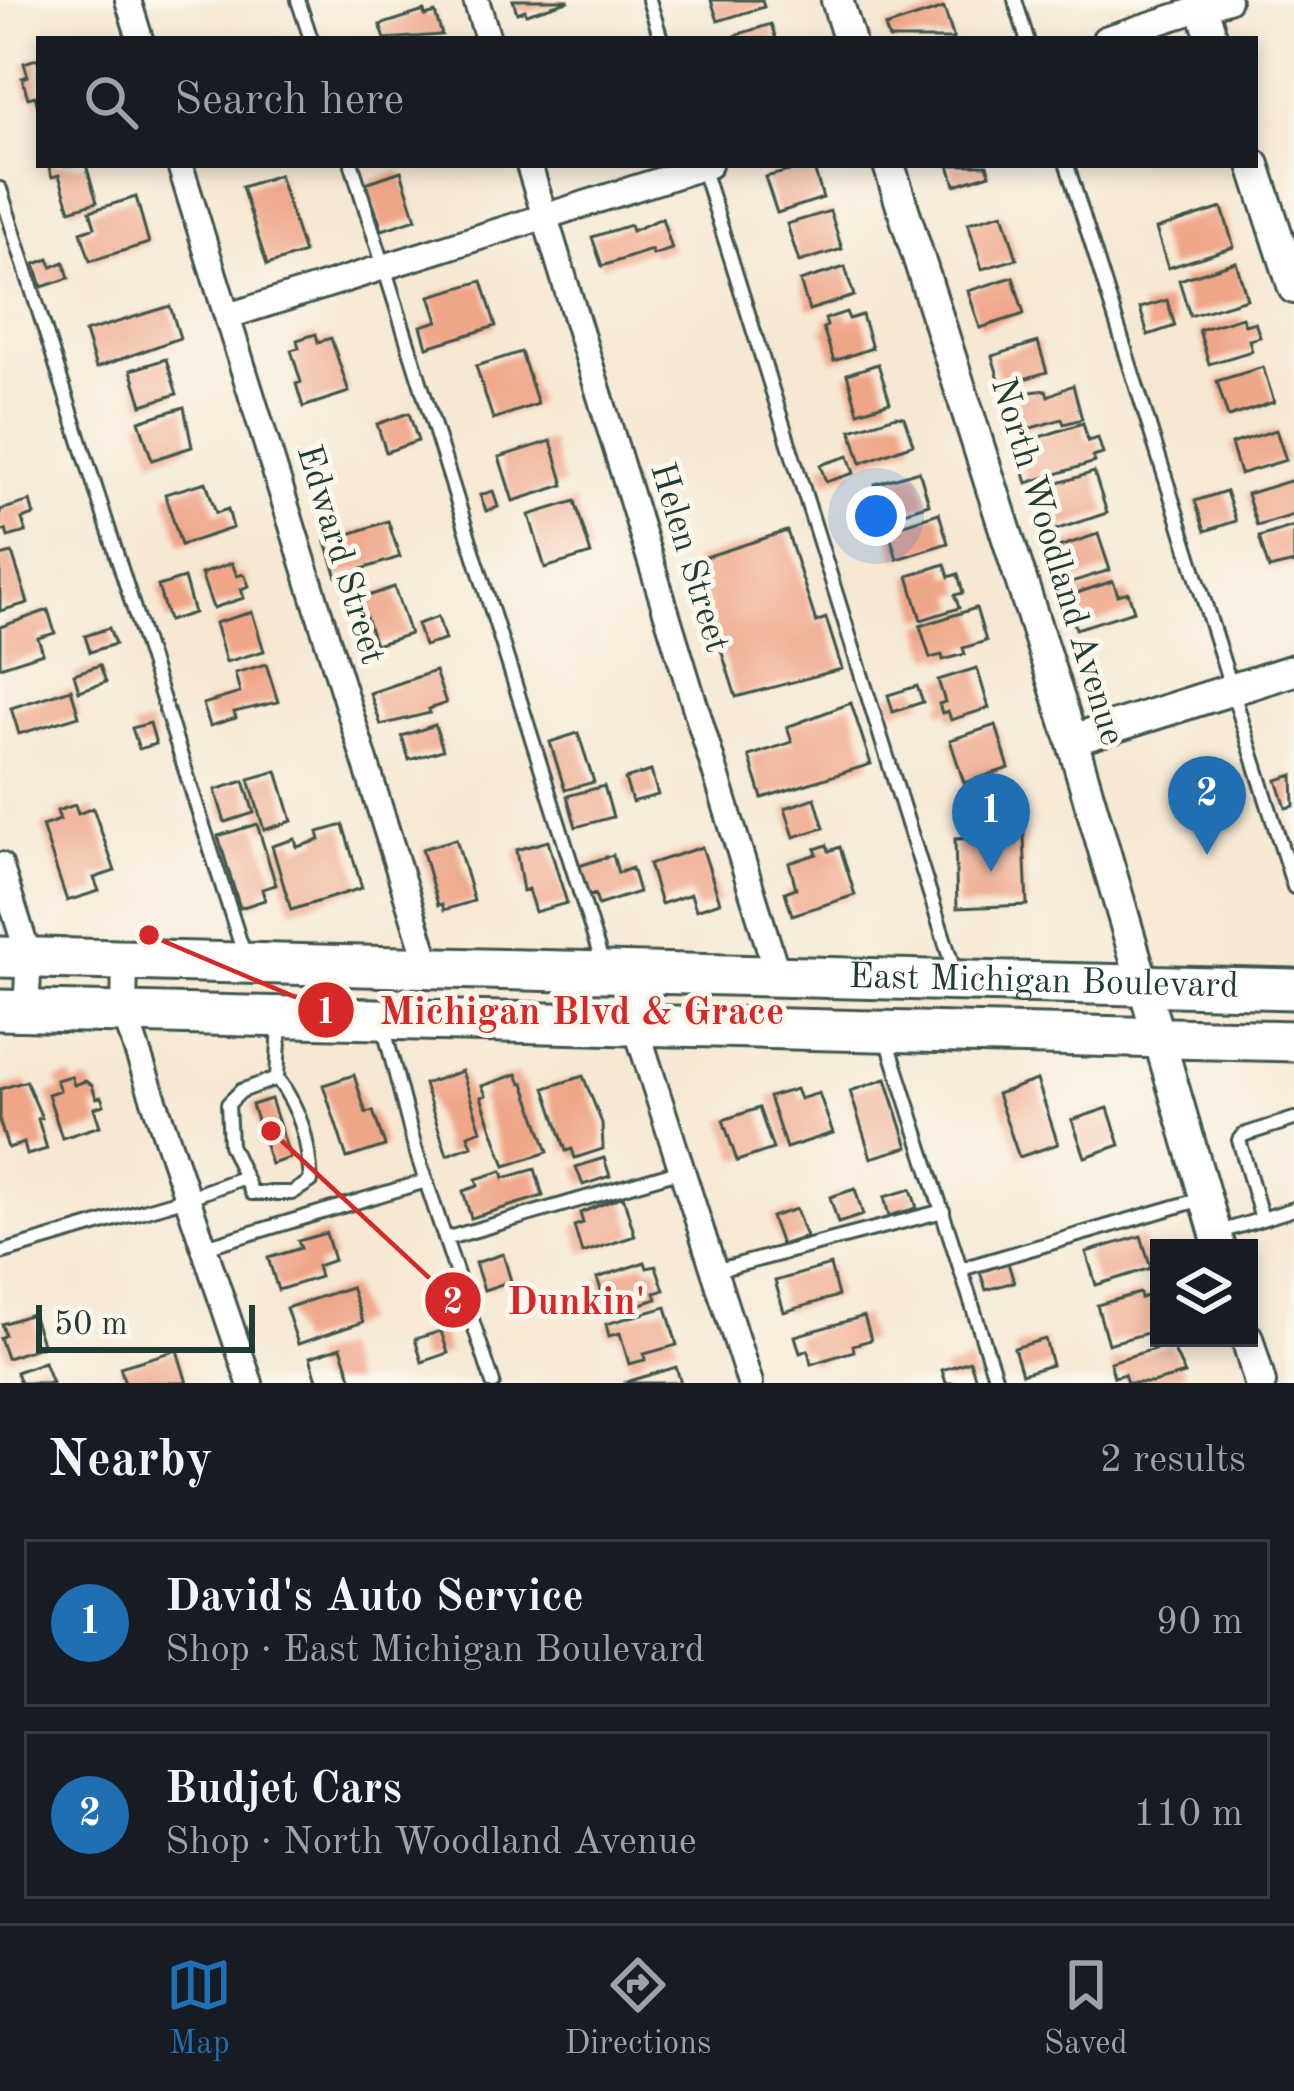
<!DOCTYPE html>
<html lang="en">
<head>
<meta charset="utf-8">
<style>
	body { margin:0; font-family:"Old Standard TT",serif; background:#242831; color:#f1f3f6 }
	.controls { position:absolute; right:36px; bottom:36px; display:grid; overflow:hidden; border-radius:0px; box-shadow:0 6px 18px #0003 }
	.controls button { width:108px; height:108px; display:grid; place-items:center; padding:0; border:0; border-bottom:3px solid #363941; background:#171b24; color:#f1f3f6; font:60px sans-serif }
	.scale { position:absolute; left:36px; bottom:30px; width:219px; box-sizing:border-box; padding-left:12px; border:6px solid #1f3d34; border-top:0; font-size:33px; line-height:42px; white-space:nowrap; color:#1f3d34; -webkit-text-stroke:9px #fbf7ec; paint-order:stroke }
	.you { position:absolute; left:876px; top:516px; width:42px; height:42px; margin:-30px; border:9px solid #fff; border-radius:50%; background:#1a73e8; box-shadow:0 0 0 18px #1a73e833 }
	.badge { display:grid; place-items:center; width:78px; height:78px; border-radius:50%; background:#1f6fb2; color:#fff; font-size:39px; font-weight:700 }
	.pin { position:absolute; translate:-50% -99px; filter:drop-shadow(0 3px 6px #0008) }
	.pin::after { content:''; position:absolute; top:63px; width:42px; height:36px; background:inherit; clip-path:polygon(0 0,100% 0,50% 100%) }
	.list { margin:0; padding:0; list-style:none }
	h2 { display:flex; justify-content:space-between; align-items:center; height:156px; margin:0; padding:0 48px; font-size:51px }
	h2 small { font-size:39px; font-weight:400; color:#9ea1a6 }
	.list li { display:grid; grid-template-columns:78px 1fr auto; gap:36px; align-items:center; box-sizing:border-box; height:168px; margin:0 24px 24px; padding:0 24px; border:3px solid #363941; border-radius:0px }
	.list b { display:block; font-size:45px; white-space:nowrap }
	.list p { margin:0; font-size:39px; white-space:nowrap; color:#9ea1a6 }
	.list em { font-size:39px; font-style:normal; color:#9ea1a6 }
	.icon { flex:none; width:66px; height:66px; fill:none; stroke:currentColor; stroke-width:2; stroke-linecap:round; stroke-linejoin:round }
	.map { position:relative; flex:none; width:1294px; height:1383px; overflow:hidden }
	.search { position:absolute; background:#171b24; box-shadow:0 6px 18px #0003; left:36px; right:36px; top:36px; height:132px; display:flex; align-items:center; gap:30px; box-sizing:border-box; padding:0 42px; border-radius:0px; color:#9ea1a6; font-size:45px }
	.sheet { height:540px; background:#171b24 }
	nav { display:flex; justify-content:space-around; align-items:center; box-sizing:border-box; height:168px; border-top:3px solid #363941; background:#171b24; font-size:33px; color:#9ea1a6 }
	nav a { display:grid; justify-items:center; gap:6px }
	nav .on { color:#1f6fb2 }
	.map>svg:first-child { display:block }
</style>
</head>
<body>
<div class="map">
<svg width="1294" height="1383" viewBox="0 0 1294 1383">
	<rect width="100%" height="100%" fill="#fbf7ec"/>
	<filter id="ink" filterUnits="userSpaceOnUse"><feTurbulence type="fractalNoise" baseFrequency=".00833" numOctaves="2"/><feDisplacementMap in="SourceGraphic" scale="24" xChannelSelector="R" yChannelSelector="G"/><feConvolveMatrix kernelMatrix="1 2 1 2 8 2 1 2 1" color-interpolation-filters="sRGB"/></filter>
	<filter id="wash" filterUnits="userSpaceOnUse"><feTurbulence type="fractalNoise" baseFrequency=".004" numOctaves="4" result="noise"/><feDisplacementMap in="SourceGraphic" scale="48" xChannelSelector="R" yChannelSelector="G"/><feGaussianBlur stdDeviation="2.7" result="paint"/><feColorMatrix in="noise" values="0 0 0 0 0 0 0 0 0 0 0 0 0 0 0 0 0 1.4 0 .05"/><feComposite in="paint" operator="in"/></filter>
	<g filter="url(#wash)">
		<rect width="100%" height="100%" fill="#f6e8d3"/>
		<g id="blocks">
			<path fill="#efa688" d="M513,0H568V1L526,14L525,10L517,13Z
				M711,0H762L764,7L718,21Z
				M944,8L954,39H889L885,27Z
				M424,11L425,16L435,13L442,35L385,39L380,25Z
				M771,24L776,39H737L736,35Z
				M39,58V106L38,107L35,96L28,98L22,78L28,76L24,63Z
				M48,165H86L97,202L70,210L59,175L52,177Z
				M813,165L823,198L777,213L765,177Z
				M949,165H987L990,174L955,185Z
				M401,171L416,219L382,230L366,183Z
				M279,175L304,253L267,265L242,187Z
				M136,197L149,243L90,261L81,232L95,227L90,211Z
				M1222,208L1234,247L1168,268L1156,229Z
				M830,211L842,249L799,262L787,224Z
				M1003,213L1017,259L982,269L968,223Z
				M662,218L672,249L653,255L651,250L602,266L592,237L630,225L632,231Z
				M49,259L52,267L64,262L69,278L42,287L35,264Z
				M1236,262L1247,299L1190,316L1179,280Z
				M845,267L854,296L809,310L800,281Z
				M1013,277L1024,314L980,328L968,291Z
				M482,281L496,326L427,347L421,326L438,321L430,296Z
				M1167,300L1175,326L1148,335L1140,308Z
				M170,306L180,338L96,368L85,332Z
				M846,312L849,319L862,315L872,348L834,361L823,328L827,326L825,319Z
				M1242,317L1245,325L1255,322L1260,337L1249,340L1252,351L1209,364L1199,330Z
				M316,334L318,342L331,338L349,392L303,407L296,384L301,382L291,350L299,348L297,340Z
				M1038,342L1047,372L1001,386L992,356Z
				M521,352L538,404L493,419L476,366Z
				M166,359L177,394L142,405L131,370Z
				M878,364L890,402L858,412L847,374Z
				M1263,367L1274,402L1228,417L1217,381Z
				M1073,385L1082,419L1064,424L1062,419L1014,433L1006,408L1018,405L1016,394L1046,390L1048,396Z
				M184,407L192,447L152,460L139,421Z
				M409,413L418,441L386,452L377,424Z
				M896,416L904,417L913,444L861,463L851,430Z
				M1083,423L1088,441L1098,438L1103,454L1093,457L1095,462L1027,483L1015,445Z
				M1276,430L1286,460L1240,474L1231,444Z
				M551,441L564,485L513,501L499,457Z
				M848,456L854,473L826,482L820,465Z
				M919,471L929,504L867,524L858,498L877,492L875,484Z
				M1094,472L1107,513L1052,531L1051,527L1045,529L1035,496L1041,494L1039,489Z
				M1293,480L1294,515L1257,526L1247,494Z
				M206,482L216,513L228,509L233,528L181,545L165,494Z
				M493,491L498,507L486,511L480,495Z
				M1226,491L1236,521L1205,531L1195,501Z
				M30,501L34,515L22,519L26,532L8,537L6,530L0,532V510Z
				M575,501L591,554L545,568L529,515Z
				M939,513L948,543L897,559L888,529Z
				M388,521L400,557L337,577L326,542Z
				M1294,526V563L1269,569L1259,537Z
				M787,531L816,622L826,618L842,669L736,697L693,561Z
				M1098,534L1110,570L1065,584L1053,549Z
				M12,553L28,603L0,611V556Z
				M232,563L237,576L244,574L249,586L241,589L244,598L213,608L201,574Z
				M945,564L949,577L958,574L963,593L955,595L959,608L921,620L908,576Z
				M184,578L194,613L168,621L158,586Z
				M1113,581L1118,595L1128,592L1134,611L1076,629L1065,597Z
				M394,587L410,634L375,645L360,599Z
				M976,608L986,641L963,648L965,654L943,660L942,655L930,658L920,626Z
				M48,610L55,633L38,638L43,653L0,667V627Z
				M252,612L264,651L226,662L215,623Z
				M438,617L445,640L424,646L417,624Z
				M109,628L115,644L90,652L85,636Z
				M266,664L278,702L234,712L236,718L210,726L203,704L240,693L235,673Z
				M100,665L106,682L79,691L74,674Z
				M977,668L989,708L951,720L948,711L942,713L939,704L945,702L938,680Z
				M435,671L446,703L429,709L430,713L381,725L370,693Z
				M917,686L923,702L893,712L888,695Z
				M71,689L79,716L19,734L11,708Z
				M851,703L871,764L762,798L749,756L792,742L787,727Z
				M150,723L156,744L139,749L132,728Z
				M435,725L443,750L409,760L402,736Z
				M996,725L1009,768L964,783L950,740Z
				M578,733L594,782L565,790L550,742Z
				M277,771L292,821L264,830L249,779Z
				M651,771L658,795L632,802L625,779Z
				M1293,775L1294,806L1286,808L1277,780Z
				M244,781L254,813L225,822L215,790Z
				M604,786L613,817L576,827L567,796Z
				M815,798L824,828L794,837L785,808Z
				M75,805L78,814L93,808L115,871L94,878L99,891L67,901L42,826L60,820L57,811Z
				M1023,815L1027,905L957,908L955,839L974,838L973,817Z
				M257,824L276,885L262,889L265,900L240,908L218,836Z
				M343,825L362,888L291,910L272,846L295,839L297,847L320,840L318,832Z
				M456,839L474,901L444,910L442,904L438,905L422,849Z
				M548,841L567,903L535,912L528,889L523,891L516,850Z
				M827,845L829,851L840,847L855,895L792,915L785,892L796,888L789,863L817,854L815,849Z
				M702,847L720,902L696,910L691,894L661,904L649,864Z
				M613,855L618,873L632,868L639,892L598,905L595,894L589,896L579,866Z
				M462,1071L481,1130L468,1135L472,1146L447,1155L424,1084Z
				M517,1074L521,1084L524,1083L548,1152L505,1166L481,1097L486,1095L482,1086Z
				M354,1075L366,1113L373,1111L385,1146L347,1158L323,1085Z
				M71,1076L74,1085L85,1081L92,1085L96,1098L101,1097L104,1105L94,1108L100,1126L62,1138L48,1094L60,1090L56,1080Z
				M583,1076L602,1123L603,1149L575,1158L572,1149L566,1151L545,1088Z
				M886,1079L908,1147L871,1158L850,1091Z
				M1037,1080L1058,1144L1019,1157L997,1094Z
				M26,1081L42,1118L38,1119L47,1149L27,1155L24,1143L8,1148L0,1123V1089Z
				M796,1089L800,1099L819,1093L833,1133L786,1148L769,1097Z
				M271,1099L290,1158L271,1164L252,1105Z
				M759,1108L773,1149L737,1161L723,1120Z
				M1108,1108L1120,1145L1085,1157L1072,1120Z
				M604,1158L610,1176L583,1185L576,1167Z
				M535,1169L543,1196L471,1218L463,1191L478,1186L476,1179L502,1171L504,1178Z
				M855,1189L863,1215L838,1223L830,1197Z
				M911,1189L917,1208L889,1216L884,1197Z
				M623,1196L635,1236L582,1253L574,1226L583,1223L580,1213Z
				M796,1209L806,1237L781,1245L771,1217Z
				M326,1233L334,1260L317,1266L320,1277L278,1290L268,1258L301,1248L298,1241Z
				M1141,1236L1151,1268L1096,1285L1086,1252Z
				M503,1254L511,1281L484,1290L475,1263Z
				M645,1262L647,1268L656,1266L664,1290L655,1293L657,1299L609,1314L597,1278Z
				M1008,1263L1014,1282L986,1290L980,1272Z
				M830,1265L838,1296L784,1312L775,1281Z
				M351,1287L363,1322L298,1344L286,1308Z
				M1140,1293L1141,1298L1156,1293L1159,1324L1149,1327L1151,1332L1108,1344L1097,1305Z
				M666,1307L677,1345L644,1354L645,1360L629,1364L620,1333L609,1336L606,1324Z
				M32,1314L43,1346L7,1358L0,1338L5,1335L2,1324Z
				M864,1316L871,1340L853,1345L854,1351L811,1364L808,1350L800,1353L795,1336Z
				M441,1331L448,1353L422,1362L415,1339Z
				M1045,1339L1052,1365L1022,1374L1014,1348Z
				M1171,1344L1185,1374L1152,1383H1127L1124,1374L1114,1377L1110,1362Z
				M341,1347L353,1383H318L310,1357Z
				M177,1350L187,1383H125L120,1367Z
				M970,1361L977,1383H946L942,1370Z
				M44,1362L52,1383H20L16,1372Z
				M676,1367L681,1383H627L626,1382Z"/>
		</g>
	</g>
	<g filter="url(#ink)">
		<use href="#blocks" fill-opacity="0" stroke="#3f574c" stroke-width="3"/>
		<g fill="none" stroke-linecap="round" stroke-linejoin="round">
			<defs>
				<path id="service" d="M298,0L311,39
					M649,0L661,39
					M1015,0L1027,39
					M352,165L603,965
					M1067,165L1294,887
					M702,166L956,977
					M0,189L244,954
					M383,1025L415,1148L493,1383
					M886,1036L997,1383
					M277,1078C302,1112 308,1140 311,1181L292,1193H252L230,1145L228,1104L241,1091L277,1078L280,1023
					M1262,1219L1239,1140L1243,1135L1294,1119
					M1217,1233L1294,1209
					M445,1239L682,1170
					M205,1247L426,1181
					M0,1253L187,1198L245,1177
					M961,1269L1202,1199
					M714,1271L943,1211"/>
				<path id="minor" d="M128,0L140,39
					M476,0L488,39
					M1105,39L1228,0
					M180,165L429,967
					M529,165L777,973
					M228,316L709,165
					M0,865L29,957L26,1010
					M125,961L124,1012L250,1383
					M641,971L635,1024L750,1383"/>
				<path id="tertiary" d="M837,0L849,39
					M1200,0L1212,39
					M889,165L1072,740L1220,1248
					M1254,165L1294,288
					M1072,740L1294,670
					M1247,1338L1260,1383"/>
				<g id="primary">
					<path id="s1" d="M0,957L1294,989"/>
					<path d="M0,1010L1294,1041"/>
				</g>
			</defs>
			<use href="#service" stroke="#3f574c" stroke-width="18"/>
			<use href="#minor" stroke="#3f574c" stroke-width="30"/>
			<use href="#tertiary" stroke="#3f574c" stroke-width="36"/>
			<use href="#primary" stroke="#3f574c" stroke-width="45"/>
			<use href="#service" stroke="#fff" stroke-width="12"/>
			<use href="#minor" stroke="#fff" stroke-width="24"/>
			<use href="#tertiary" stroke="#fff" stroke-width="30"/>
			<use href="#primary" stroke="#fff" stroke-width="39"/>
		</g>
	</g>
	<g text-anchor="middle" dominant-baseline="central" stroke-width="10" stroke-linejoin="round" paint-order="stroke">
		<g font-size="36" fill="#1f3d34" stroke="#fbf7ec">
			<text transform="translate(339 555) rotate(73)">Edward Street</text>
			<text transform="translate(688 558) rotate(73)">Helen Street</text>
			<text transform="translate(1056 562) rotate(73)">North Woodland Avenue</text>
			<text stroke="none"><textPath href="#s1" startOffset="1044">East Michigan Boulevard</textPath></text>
		</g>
	</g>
	<path fill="none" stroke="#d62828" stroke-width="4.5" d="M149 935L326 1010M271 1131L453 1300"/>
	<g fill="#d62828" stroke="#fbf7ec" stroke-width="4.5">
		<circle cx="149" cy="935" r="12"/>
		<circle cx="271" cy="1131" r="12"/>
		<circle cx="326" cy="1010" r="30"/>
		<circle cx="453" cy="1300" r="30"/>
	</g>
	<g font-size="36" text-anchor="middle" font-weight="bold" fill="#fff">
		<text x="326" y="1023">1</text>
		<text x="453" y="1313">2</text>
	</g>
	<g font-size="39" text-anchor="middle" font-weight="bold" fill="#d62828" stroke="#fbf7ec" stroke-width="10" stroke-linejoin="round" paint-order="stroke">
		<text x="582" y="1024">Michigan Blvd &amp; Grace</text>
		<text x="576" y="1314">Dunkin'</text>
	</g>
</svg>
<div class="controls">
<button><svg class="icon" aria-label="layers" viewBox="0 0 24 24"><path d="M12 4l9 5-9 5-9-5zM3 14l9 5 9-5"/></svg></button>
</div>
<div class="scale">50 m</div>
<div class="you"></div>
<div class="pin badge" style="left:991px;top:872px">1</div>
<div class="pin badge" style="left:1207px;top:855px">2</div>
<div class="search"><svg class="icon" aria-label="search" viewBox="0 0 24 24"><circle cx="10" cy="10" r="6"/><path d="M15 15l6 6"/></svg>Search here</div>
</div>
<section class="sheet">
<h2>Nearby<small>2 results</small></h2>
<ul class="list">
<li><span class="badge">1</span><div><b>David's Auto Service</b><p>Shop · East Michigan Boulevard</p></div><em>90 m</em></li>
<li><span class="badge">2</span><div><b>Budjet Cars</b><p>Shop · North Woodland Avenue</p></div><em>110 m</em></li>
</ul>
</section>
<nav>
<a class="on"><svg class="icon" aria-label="map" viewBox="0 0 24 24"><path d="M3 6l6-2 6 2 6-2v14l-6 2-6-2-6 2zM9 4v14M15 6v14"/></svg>Map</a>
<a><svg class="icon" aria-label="directions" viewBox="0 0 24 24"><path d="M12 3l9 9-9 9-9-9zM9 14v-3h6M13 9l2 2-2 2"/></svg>Directions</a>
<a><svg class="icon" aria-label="saved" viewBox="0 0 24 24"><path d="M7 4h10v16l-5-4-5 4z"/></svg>Saved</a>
</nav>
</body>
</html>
